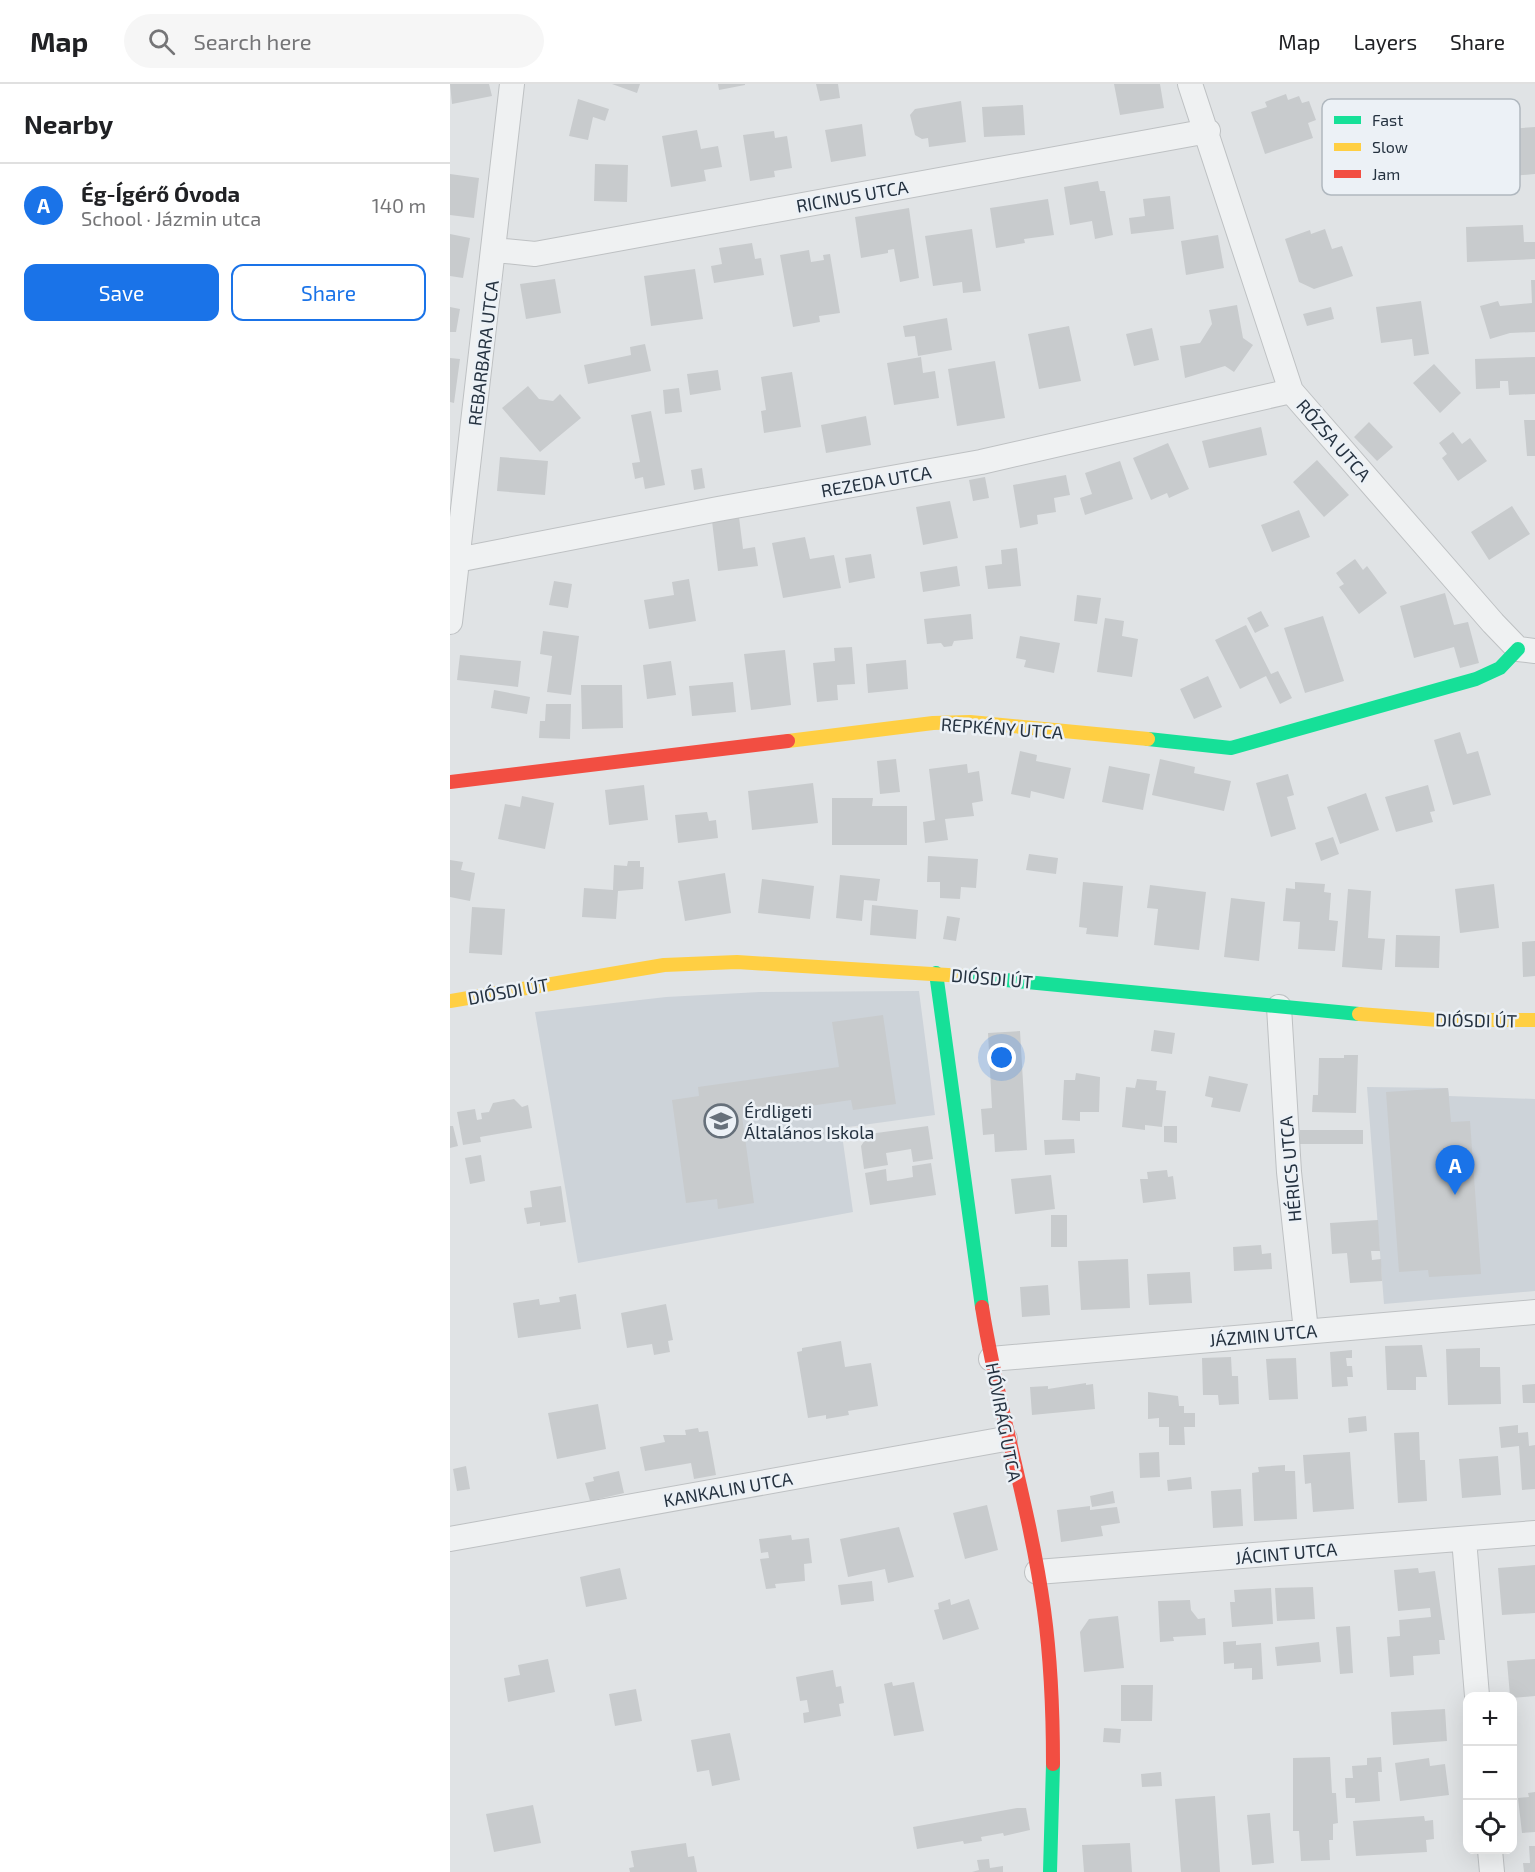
<!DOCTYPE html>
<html lang="en">
<head>
<meta charset="utf-8">
<style>
	body { margin:0; font-family:"Exo 2",sans-serif; background:#f6f6f6; color:#202124 }
	.controls { position:absolute; right:18px; bottom:18px; display:grid; overflow:hidden; border-radius:12px; box-shadow:0 6px 24px #0002 }
	.controls button { width:54px; height:54px; display:grid; place-items:center; padding:0; border:0; border-bottom:2px solid #e0e0e0; background:#fff; color:#202124; font:30px sans-serif }
	.you { position:absolute; left:552px; top:974px; width:21px; height:21px; margin:-15px; border:4px solid #fff; border-radius:50%; background:#1a73e8; box-shadow:0 0 0 9px #1a73e833 }
	.badge { display:grid; place-items:center; width:39px; height:39px; border-radius:50%; background:#1a73e8; color:#fff; font-size:20px; font-weight:700 }
	.pin { position:absolute; translate:-50% -50px; filter:drop-shadow(0 2px 3px #0008) }
	.pin::after { content:''; position:absolute; top:32px; width:21px; height:18px; background:inherit; clip-path:polygon(0 0,100% 0,50% 100%) }
	.list { margin:0; padding:0; list-style:none }
	h2 { display:flex; justify-content:space-between; align-items:center; height:78px; margin:0; padding:0 24px; font-size:26px }
	h2 small { font-size:20px; font-weight:400; color:#757577 }
	.list li { display:grid; grid-template-columns:39px 1fr auto; gap:18px; align-items:center; box-sizing:border-box; height:84px; padding:0 24px; border-top:2px solid #e0e0e0 }
	.list b { display:block; font-size:22px; white-space:nowrap }
	.list p { margin:0; font-size:20px; white-space:nowrap; color:#757577 }
	.list em { font-size:20px; font-style:normal; color:#757577 }
	.actions { display:flex; gap:12px; padding:18px 24px }
	.actions a { flex:1; padding:14px 0; border:2px solid #1a73e8; border-radius:12px; text-align:center; font-size:21px; color:#1a73e8 }
	.actions .main { background:#1a73e8; color:#fff }
	.icon { flex:none; width:33px; height:33px; fill:none; stroke:currentColor; stroke-width:2; stroke-linecap:round; stroke-linejoin:round }
	.map { position:relative; flex:none; width:1085px; height:1788px; overflow:hidden }
	header { display:flex; align-items:center; gap:36px; box-sizing:border-box; height:84px; padding:0 30px; background:#fff; border-bottom:2px solid #e0e0e0 }
	header strong { font-size:28px }
	nav { display:flex; gap:33px; margin-inline-start:auto; font-size:21px }
	.search { width:420px; height:54px; background:#f6f6f6; display:flex; align-items:center; gap:15px; box-sizing:border-box; padding:0 21px; border-radius:33px; color:#757577; font-size:22px }
	main { display:flex }
	aside { flex:1; background:#fff }
	.map>svg:first-child { display:block }
</style>
</head>
<body>
<header>
<strong>Map</strong>
<div class="search"><svg class="icon" aria-label="search" viewBox="0 0 24 24"><circle cx="10" cy="10" r="6"/><path d="M15 15l6 6"/></svg>Search here</div>
<nav><a>Map</a><a>Layers</a><a>Share</a></nav>
</header>
<main>
<aside>
<h2>Nearby<small></small></h2>
<ul class="list">
<li><span class="badge">A</span><div><b>Ég-Ígérő Óvoda</b><p>School · Jázmin utca</p></div><em>140 m</em></li>
</ul>
<div class="actions"><a class="main">Save</a><a>Share</a></div>
</aside>
<div class="map">
<svg width="1085" height="1788" viewBox="0 0 1085 1788">
	<rect width="100%" height="100%" fill="#e0e3e5"/>
	<path fill="#cdd3d9" d="M469,907L485,1031L391,1044L403,1128L128,1179L85,928L216,913L310,908Z
		M917,1003L998,1004L999,1012L1085,1015V1207L934,1220Z"/>
	<path fill="#c8cbcd" d="M0,0H39L42,12L2,20Z
		M162,0H190L187,9Z
		M268,0H295V1L269,6Z
		M366,0H388L390,14L370,17Z
		M664,0H710L714,24L670,31Z
		M836,10L838,16L849,12L852,19L859,17L866,36L858,39L863,54L815,70L801,28L817,23L815,18Z
		M128,15L159,25L155,37L143,33L138,56L119,52Z
		M511,17L516,58L479,63L478,54L472,55L465,51L460,31L465,25Z
		M573,21L575,51L534,53L532,23Z
		M412,40L416,72L381,78L375,46Z
		M1085,43V90L1049,93L1045,46Z
		M247,46L251,65L268,62L272,83L254,86L256,97L221,103L212,52Z
		M324,47L325,54L337,52L342,84L324,87L325,93L300,97L293,51Z
		M145,80L178,81L177,118L144,117Z
		M0,90L29,94L24,134L0,131Z
		M648,97L650,107H655L663,151L645,155L642,137L620,141L614,103Z
		M720,112L724,145L681,150L679,134L695,132L693,115Z
		M598,115L604,151L574,155L575,159L546,164L540,124Z
		M459,124L469,194L450,198L444,165L438,166V169L411,174L405,133Z
		M1073,141L1074,158H1085V175L1017,178L1016,143Z
		M522,145L531,207L513,209L512,198L483,202L475,152Z
		M875,145L882,165L892,162L903,192L864,205L849,198L835,155L860,146L861,150Z
		M0,150L20,154L13,194L0,192Z
		M768,151L774,184L736,191L731,157Z
		M302,159L305,175L311,174L314,191L264,199L261,182L272,180L269,164Z
		M359,166L361,178L374,176L373,171L380,170L390,229L369,232L370,238L343,243L330,171Z
		M245,185L253,235L201,242L194,192Z
		M105,195L111,229L76,235L70,200Z
		M1081,196H1085V248L1060,249L1040,255L1030,222L1048,217L1050,222L1082,219Z
		M971,217L979,270L964,272L962,255L931,259L926,223Z
		M787,221L793,254L803,261L784,288L775,282L735,294L730,262L750,259L762,240L759,226Z
		M0,223L10,225L6,248H0Z
		M881,223L884,235L857,242L853,230Z
		M497,234L502,266L468,272L465,252L455,253L453,242Z
		M619,242L631,297L589,305L578,250Z
		M702,244L709,276L684,282L676,250Z
		M195,260L201,287L138,300L134,281L181,271L180,263Z
		M471,273L473,289L485,287L489,314L444,321L437,279Z
		M1085,273V310L1059,311L1058,297H1050V304L1026,305L1025,275Z
		M0,274L10,275L4,319L0,318Z
		M545,277L555,334L507,342L498,285Z
		M984,280L1011,309L990,329L963,299Z
		M268,286L271,306L240,311L237,290Z
		M342,288L351,343L314,349L311,327L316,326L311,293Z
		M78,302L89,315L103,317L110,310L131,334L90,368L52,324Z
		M229,304L232,328L215,330L213,306Z
		M201,327L215,401L195,405L193,393L185,395L182,379L190,378L181,331Z
		M416,332L421,361L376,369L371,341Z
		M1074,336H1085V372H1077Z
		M919,338L943,363L927,377L904,353Z
		M811,343L817,371L759,384L752,357Z
		M1003,348L1012,360L1020,354L1037,377L1008,397L992,374L997,370L989,359Z
		M718,359L739,405L719,414L717,409L701,416L683,374Z
		M50,373L98,377L95,411L47,407Z
		M867,376L899,411L874,433L843,398Z
		M670,377L683,415L635,431L630,414L642,410L635,389Z
		M252,384L255,404L244,406L241,386Z
		M616,391L620,411L604,414L606,428L587,431L588,440L570,444L563,401Z
		M535,393L539,414L523,417L519,396Z
		M500,417L508,454L473,461L466,423Z
		M1062,422L1080,450L1039,476L1021,448Z
		M849,426L860,453L822,468L811,441Z
		M289,433L293,465L305,463L308,482L268,487L262,437Z
		M355,453L360,475L384,471L391,504L333,514L322,459Z
		M567,464L571,502L538,505L535,482L552,480L551,466Z
		M421,470L425,494L399,499L395,474Z
		M905,475L913,486L917,482L937,509L909,530L889,503L894,500L886,489Z
		M507,482L510,502L473,508L470,488Z
		M239,495L246,537L199,545L194,516L224,511L222,498Z
		M104,497L122,500L118,524L99,521Z
		M995,509L1004,541L1018,538L1029,579L1010,584L1004,563L964,574L950,522Z
		M627,511L651,514L647,540L624,537Z
		M811,527L819,542L805,549L797,534Z
		M521,530L523,555L504,557L502,562L494,563L491,559L477,560L474,535Z
		M873,532L894,597L855,609L834,544Z
		M655,534L674,537L672,552L688,555L682,593L647,588Z
		M796,541L821,590L828,587L842,614L830,620L816,592L790,605L765,556Z
		M93,547L129,552L121,611L97,608L102,572L90,570Z
		M570,552L610,559L604,589L574,583L576,576L566,574Z
		M402,563L405,600L387,601L388,616L367,618L363,579L385,577L384,564Z
		M335,566L341,621L301,626L294,570Z
		M10,571L71,577L68,603L7,596Z
		M456,576L458,605L418,609L416,580Z
		M221,577L226,611L197,615L193,581Z
		M758,592L772,623L744,635L730,605Z
		M283,598L286,628L242,632L239,602Z
		M131,601H172L173,644L132,645Z
		M44,606L80,613L77,630L41,624Z
		M96,620H121L120,655L89,654L90,637H95Z
		M1010,648L1017,670L1028,667L1041,711L1003,721L984,656Z
		M570,667L587,671L586,677L621,684L614,715L581,707L580,714L561,710Z
		M446,675L450,708L430,710L427,677Z
		M710,675L745,683L744,689L781,697L774,727L702,711Z
		M517,680L518,689L529,687L533,717L522,719L524,732L495,735L498,756L475,759L473,738L485,736L479,685Z
		M659,682L700,690L693,726L652,718Z
		M838,690L844,711L837,713L846,745L821,753L806,699Z
		M363,699L368,739L302,746L298,707Z
		M194,701L198,736L159,741L155,706Z
		M978,701L985,727L980,728L983,738L946,748L935,713Z
		M916,709L929,746L890,760L877,723Z
		M72,712L104,719L95,765L48,755L55,720L70,723Z
		M382,714H423L422,722H457V761H382Z
		M257,728L259,737L266,736L268,754L228,759L225,731Z
		M883,753L889,770L871,777L865,759Z
		M579,770L608,774L606,790L576,786Z
		M478,772L528,775L526,804L511,803L510,815L490,814V798H477Z
		M0,776L13,778L11,786L25,789L20,817L0,813Z
		M178,777H190V783H194L193,805L168,807L166,835L132,833L134,804L163,806L164,781L177,782Z
		M275,789L281,829L235,837L228,797Z
		M390,791L430,795L427,817L414,816L412,837L386,834Z
		M312,795L364,802L360,835L308,829Z
		M633,798L673,802L668,853L636,850L637,844L629,843Z
		M845,798L875,800L874,808L881,809L879,836L888,837L885,867L848,865L850,838L833,837L836,804L845,805Z
		M1044,800L1049,844L1010,849L1005,805Z
		M700,801L756,808L749,866L704,861L708,825L697,824Z
		M898,805L921,807L918,854L935,855L932,886L892,883Z
		M781,814L815,818L809,877L774,873Z
		M422,821L468,826L466,855L420,851Z
		M22,823L55,825L52,871L19,869Z
		M497,832L510,834L506,857L493,855Z
		M946,851L990,852L989,884L945,883Z
		M1085,857V892L1073,893L1072,858Z
		M433,931L446,1020L403,1026L401,1016L292,1032L304,1119L268,1125L267,1115L236,1119L222,1016L249,1012L248,1003L389,983L382,938Z
		M704,946L725,949L722,970L701,967Z
		M570,947L577,1066L545,1068L544,1050L533,1051L531,1025L542,1024L538,949Z
		M894,971H908L906,1029L862,1028L863,1011H868L869,974H894Z
		M626,989L650,993L649,1028H630V1037L612,1036L614,996H625Z
		M759,992L798,1000L790,1028L761,1023L763,1014L755,1012Z
		M687,995L707,997L706,1006L716,1007L712,1043L695,1041V1046L672,1043L676,1003L685,1004Z
		M998,1004L1001,1038L1020,1037L1031,1190L979,1193L978,1186L949,1188L936,1008Z
		M64,1015L72,1023L78,1021L82,1044L30,1053L31,1058L13,1061L7,1028L25,1025L27,1036L32,1035L31,1029L39,1028L43,1019Z
		M0,1042H3L8,1062L0,1064Z
		M478,1042L483,1075L463,1078L461,1065L449,1067L436,1069L438,1081L414,1085L411,1062L419,1050Z
		M714,1042H727V1059L714,1058Z
		M850,1046H913V1060H850Z
		M624,1055L625,1069L595,1071L594,1056Z
		M31,1071L35,1097L20,1100L15,1074Z
		M481,1079L486,1111L420,1121L415,1089L436,1085L437,1097L452,1095L463,1093L462,1082Z
		M717,1086L718,1093L723,1092L726,1115L693,1119L690,1095H698L697,1088Z
		M601,1091L605,1125L565,1130L561,1095Z
		M111,1102L116,1138L90,1142V1138L77,1140L74,1124L82,1123L80,1107Z
		M601,1131H617V1163H601Z
		M928,1136L930,1167H921L922,1176L931,1175L932,1197L900,1199L897,1169L882,1170L880,1139Z
		M811,1161L812,1170L821,1169L822,1185L784,1187L783,1163Z
		M678,1175L680,1224L631,1226L628,1177Z
		M740,1188L742,1219L699,1221L697,1190Z
		M598,1201L600,1231L572,1233L570,1203Z
		M126,1210L131,1245L68,1254L63,1219L89,1215L90,1221L110,1218L109,1213Z
		M216,1220L223,1256L218,1257L220,1268L204,1271L202,1260L177,1264L171,1229Z
		M391,1257L395,1283L421,1279L428,1322L398,1327L399,1331L376,1335V1331L358,1334L347,1268L352,1267V1264Z
		M972,1261L977,1293H966V1306H937L935,1262Z
		M1030,1264V1283H1050L1051,1320L998,1321L996,1265Z
		M902,1266V1274H896L897,1282H902L903,1293H897L898,1302L882,1303L880,1268Z
		M781,1273L782,1292H788L789,1320L769,1321L768,1311H753L752,1274Z
		M846,1274L848,1315L819,1316L816,1275Z
		M636,1299V1301L643,1300L645,1325L582,1331L580,1303L598,1302V1305Z
		M1085,1300V1319H1073L1072,1301Z
		M698,1308L728,1312L729,1322H734V1329H745V1343H734L735,1361H719V1343H709V1334L698,1335Z
		M148,1320L156,1365L107,1375L98,1329Z
		M916,1332L917,1347L899,1349L898,1334Z
		M1068,1341V1349L1078,1348L1079,1362L1085,1361V1405L1072,1406L1069,1362L1051,1364L1049,1343Z
		M248,1344L249,1348L258,1347L266,1391L244,1395L241,1379L195,1387L190,1363L215,1358L213,1351H236L235,1346Z
		M969,1348L970,1376H975L977,1417L948,1419L944,1349Z
		M709,1368L710,1393L690,1394L689,1369Z
		M900,1368L904,1425L863,1428L861,1399L855,1400L853,1371Z
		M1048,1372L1051,1411L1012,1414L1009,1375Z
		M835,1381V1387H845L847,1435L804,1437L802,1389L809,1388L808,1383Z
		M16,1382L20,1405L7,1407L3,1385Z
		M169,1387L174,1409L140,1417L135,1399L144,1397L143,1393Z
		M741,1393L742,1405L718,1407L717,1396Z
		M791,1405L793,1442L763,1444L761,1407Z
		M663,1407L665,1419L642,1423L640,1412Z
		M537,1421L548,1466L515,1475L503,1429Z
		M640,1422V1426L667,1423L670,1439L651,1442L653,1452L611,1458L607,1426Z
		M449,1443L464,1493L438,1499L435,1485L398,1493L390,1455Z
		M341,1451L342,1456L359,1454L362,1479L354,1480L355,1497L325,1500L326,1504L316,1505L310,1475L319,1474L318,1468L311,1469L309,1455Z
		M1085,1481V1529L1052,1531L1048,1484Z
		M170,1484L177,1515L136,1523L130,1493Z
		M968,1484L969,1489L985,1487L995,1556H989L990,1570L963,1572L964,1591L940,1593L937,1553L950,1552L949,1536L981,1533L980,1524L948,1527L944,1486Z
		M422,1497L424,1517L391,1521L388,1501Z
		M863,1503L865,1535L827,1537L825,1504Z
		M821,1504L823,1540L782,1543L780,1518H785L784,1506Z
		M500,1515L501,1521L519,1515L529,1545L493,1556L484,1526L489,1525L488,1519Z
		M740,1516L741,1526L748,1535L755,1534L756,1551L723,1553L724,1557L710,1558L708,1517Z
		M668,1532L674,1584L634,1588L630,1548L639,1535Z
		M900,1542L903,1589L890,1590L886,1543Z
		M786,1557V1561L811,1559L813,1595L802,1596V1584L784,1585V1579L774,1580L773,1558Z
		M869,1558L871,1578L827,1582L825,1563Z
		M98,1575L105,1608L58,1618L54,1594L70,1591L68,1581Z
		M1085,1575V1612L1062,1614L1060,1612L1057,1577Z
		M383,1586L386,1603L391,1602L394,1619L389,1620L391,1632L354,1639L353,1629L359,1628L357,1616L350,1617L346,1593Z
		M442,1598L443,1602L464,1598L474,1647L444,1652L434,1600Z
		M671,1601H703L702,1637H671Z
		M186,1605L192,1637L165,1642L159,1610Z
		M995,1625L997,1657L943,1661L941,1628Z
		M654,1644L671,1645L670,1659L653,1658Z
		M280,1649L290,1696L262,1702L259,1686L247,1688L241,1656Z
		M880,1673L882,1709H886L888,1739L883,1740V1756H879L880,1776L851,1777L849,1747H843V1674Z
		M931,1673L932,1688H928L930,1717L905,1719V1714H896L895,1694H903L902,1682L917,1681V1674Z
		M979,1674L980,1682L995,1680L999,1711L950,1717L945,1679Z
		M711,1688L712,1702L692,1703L691,1690Z
		M1085,1708V1748L1072,1749L1068,1714L1079,1713L1078,1709Z
		M765,1712L770,1788H731L725,1715Z
		M83,1721L91,1759L44,1768L36,1730Z
		M567,1724H576L580,1746L554,1752L553,1749L531,1753L532,1757L514,1760L513,1757L467,1765L463,1743Z
		M820,1729L824,1779L802,1781L797,1731Z
		M974,1732L975,1737L983,1736L984,1755L976,1756L977,1768L906,1772L903,1737Z
		M236,1759L238,1773L244,1772L247,1788H180L179,1784L184,1783L181,1767Z
		M680,1759L682,1788H634L632,1761Z
		M1079,1762H1085V1788H1074L1073,1779H1080Z
		M539,1775L540,1784L553,1782V1788H522L529,1786L527,1776Z"/>
	<g fill="none" stroke-linecap="round" stroke-linejoin="round">
		<defs>
			<path id="street" d="M740,0L841,307L1043,539L1068,565L1085,567
				M45,166L85,170L758,47
				M7,476L268,425L531,378L841,307
				M0,538L62,0
				M829,923L839,1088L856,1247
				M541,1275L1085,1228
				M0,1455L555,1355
				M1014,1455L1027,1612
				M587,1488L1085,1449
				M1040,1766L1042,1788"/>
		</defs>
		<use href="#street" stroke="#bec1c3" stroke-width="26"/>
		<use href="#street" stroke="#eff1f2" stroke-width="24"/>
		<path stroke="#16e098" stroke-width="14" d="M698,655L781,664L1026,595L1050,584L1068,565
			M486,889L532,1223
			M514,892L909,930
			M600,1788L603,1680"/>
		<path stroke="#ffcf43" stroke-width="14" d="M338,657L483,639L520,638L698,655
			M0,917L214,881L287,878L514,892
			M909,930L988,936H1085"/>
		<path stroke="#f24e42" stroke-width="14" d="M0,698L338,657
			M532,1223C548,1325 580,1424 594,1526C601,1577 603,1629 603,1680"/>
	</g>
	<defs>
		<symbol id="school-ring" viewBox="-11 -11 22 22"><circle r="9.5" fill="#ecf1f6" stroke="#66707a" stroke-width="1.5"/><path d="M0-5L7-2L0 1L-7-2ZM-4 1L0 2.5L4 1V4Q0 6-4 4Z" fill="#66707a"/></symbol>
	</defs>
	<g fill-rule="evenodd">
		<use href="#school-ring" x="252" y="1018" width="38" height="38"/>
	</g>
	<g text-anchor="middle" dominant-baseline="central" stroke-width="5" stroke-linejoin="round" paint-order="stroke">
		<g font-size="18" fill="#253240" stroke="#ecf1f6">
			<text transform="translate(402 112) rotate(-10)">RICINUS UTCA</text>
			<text transform="translate(33 269) rotate(-83)">REBARBARA UTCA</text>
			<text transform="translate(884 356) rotate(49)">RÓZSA UTCA</text>
			<text transform="translate(426 397) rotate(-10)">REZEDA UTCA</text>
			<text transform="translate(552 644) rotate(4)">REPKÉNY UTCA</text>
			<text transform="translate(542 894) rotate(5)">DIÓSDI ÚT</text>
			<text transform="translate(58 907) rotate(-10)">DIÓSDI ÚT</text>
			<text transform="translate(1026 936) rotate(1)">DIÓSDI ÚT</text>
			<text transform="translate(840 1085) rotate(-95)">HÉRICS UTCA</text>
			<text transform="translate(813 1251) rotate(-5)">JÁZMIN UTCA</text>
			<text transform="translate(554 1338) rotate(79)">HÓVIRÁG UTCA</text>
			<text transform="translate(278 1405) rotate(-10)">KANKALIN UTCA</text>
			<text transform="translate(836 1469) rotate(-5)">JÁCINT UTCA</text>
		</g>
		<g font-size="18" fill="#253240" stroke="#ecf1f6" text-anchor="start">
			<text x="294" y="1027">Érdligeti<tspan x="294" dy="21">Általános Iskola</tspan></text>
		</g>
	</g>
	<rect x="872" y="15" width="198" height="96" rx="9" fill="#ecf1f6" stroke="#b0b8bf" stroke-width="1.5"/>
	<rect x="884" y="32" width="27" height="8" fill="#16e098"/>
	<rect x="884" y="59" width="27" height="8" fill="#ffcf43"/>
	<rect x="884" y="86" width="27" height="8" fill="#f24e42"/>
	<g font-size="16" fill="#253240">
		<text x="922" y="42">Fast</text>
		<text x="922" y="69">Slow</text>
		<text x="922" y="96">Jam</text>
	</g>
</svg>
<div class="controls">
<button>+</button>
<button>−</button>
<button><svg class="icon" aria-label="locate" viewBox="0 0 24 24"><circle cx="12" cy="12" r="6"/><path d="M12 2v4M12 18v4M2 12h4M18 12h4"/></svg></button>
</div>
<div class="you"></div>
<div class="pin badge" style="left:1005px;top:1111px">A</div>
</div>
</main>
</body>
</html>
